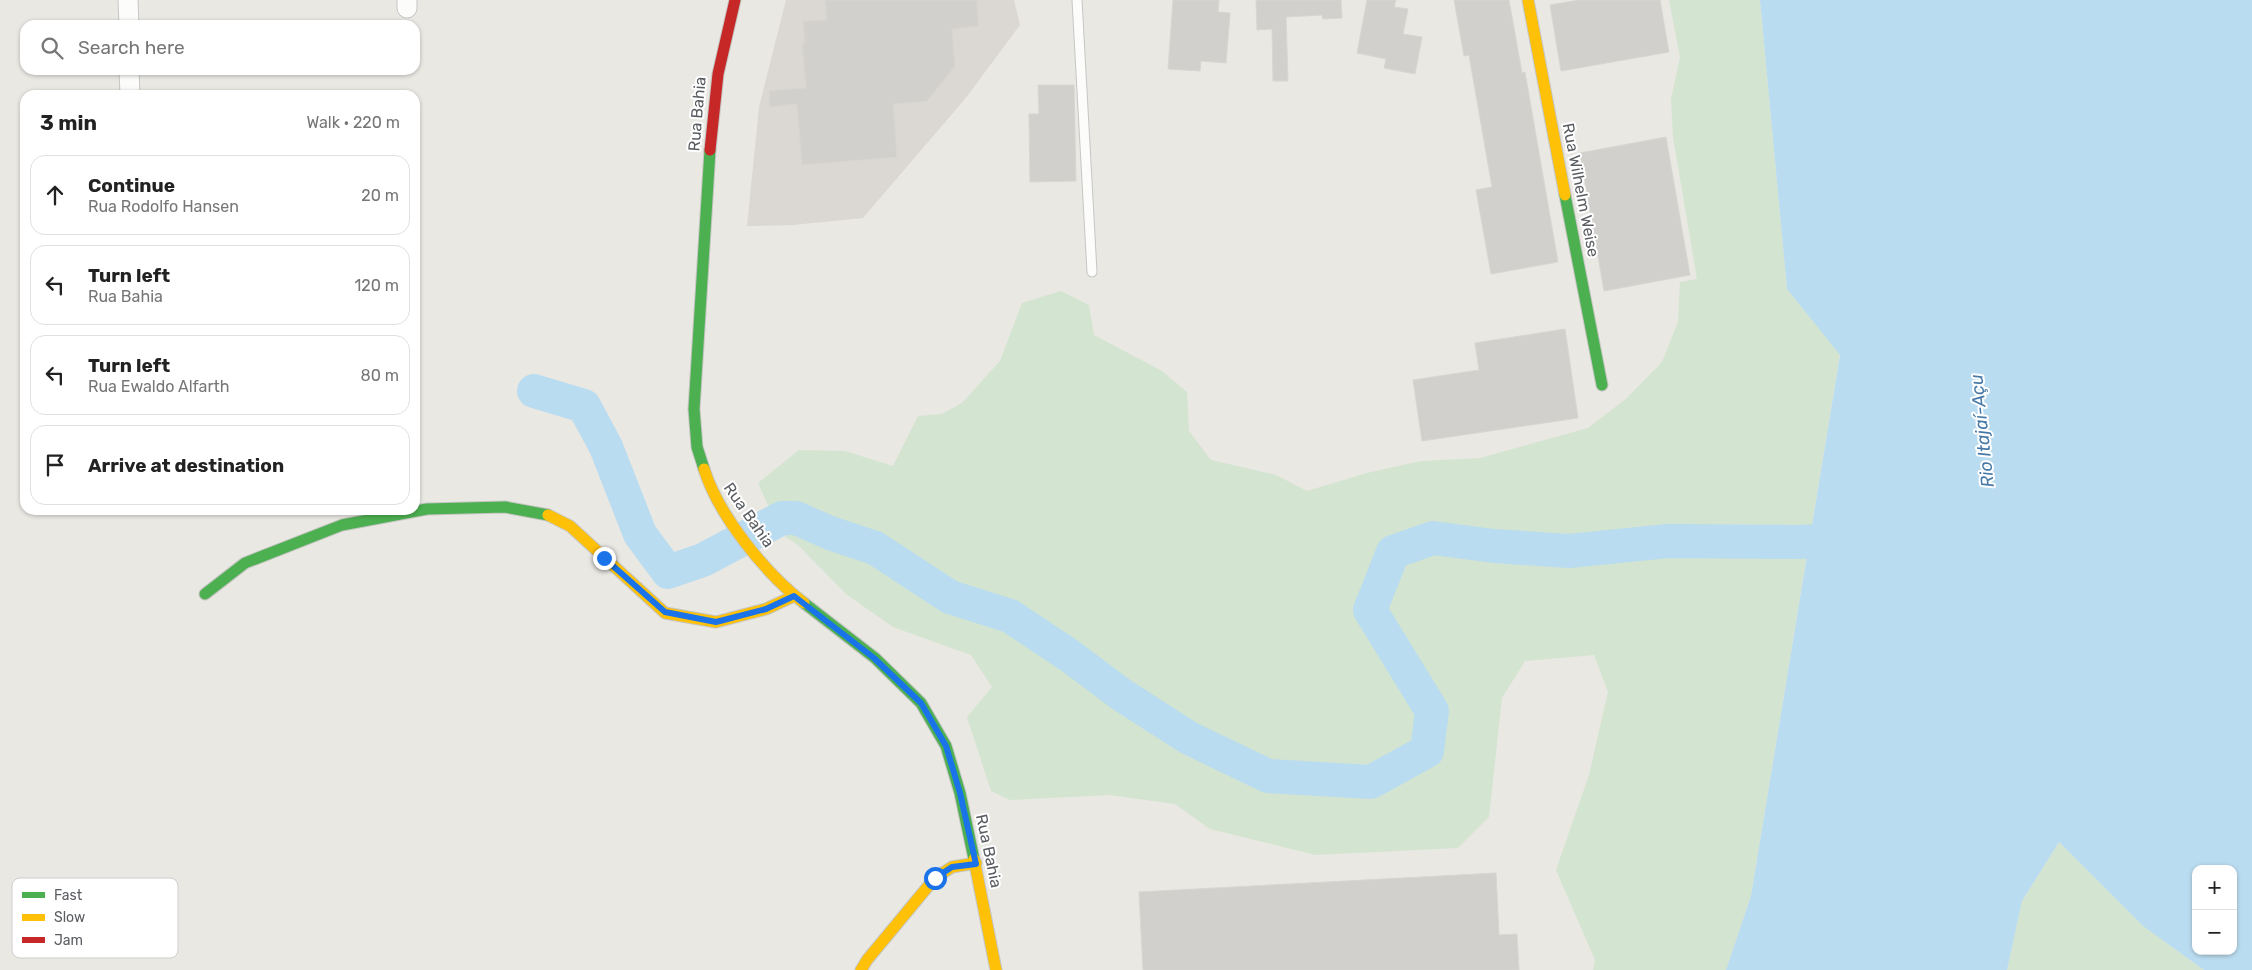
<!DOCTYPE html>
<html lang="en">
<head>
<meta charset="utf-8">
<style>
	body { margin:0; font-family:Rubik,sans-serif; background:#f6f6f6; color:#222 }
	.controls { position:absolute; right:15px; bottom:15px; display:grid; overflow:hidden; border-radius:10px; box-shadow:0 1px 4px #0004 }
	.controls button { width:45px; height:45px; display:grid; place-items:center; padding:0; border:0; border-bottom:1px solid #e0e0e0; background:#fff; color:#222; font:25px sans-serif }
	.stop { position:absolute; width:15px; height:15px; margin:-11px; border:4px solid #1a73e8; border-radius:50%; background:#fff }
	.stop.end { background:#1a73e8; border-color:#fff; box-shadow:0 1px 5px #0008 }
	.list { margin:0; padding:0; list-style:none }
	h2 { display:flex; justify-content:space-between; align-items:center; height:65px; margin:0; padding:0 20px; font-size:21px }
	h2 small { font-size:16px; font-weight:400; color:#767676 }
	.list li { display:grid; grid-template-columns:32px 1fr auto; gap:15px; align-items:center; box-sizing:border-box; height:80px; margin:0 10px 10px; padding:0 10px; border:1px solid #e0e0e0; border-radius:15px }
	.list b { display:block; font-size:19px; white-space:nowrap }
	.list p { margin:0; font-size:16px; white-space:nowrap; color:#767676 }
	.list em { font-size:16px; font-style:normal; color:#767676 }
	.icon { flex:none; width:28px; height:28px; fill:none; stroke:currentColor; stroke-width:2; stroke-linecap:round; stroke-linejoin:round }
	.map { position:relative; flex:none; width:2252px; height:970px; overflow:hidden }
	.search { position:absolute; background:#fff; box-shadow:0 1px 4px #0004; left:20px; top:20px; width:400px; height:55px; display:flex; align-items:center; gap:12px; box-sizing:border-box; padding:0 18px; border-radius:15px; color:#767676; font-size:19px }
	.panel { position:absolute; background:#fff; box-shadow:0 1px 4px #0004; left:20px; top:90px; width:400px; height:425px; border-radius:15px }
	.map>svg:first-child { display:block }
</style>
</head>
<body>
<div class="map">
<svg width="2252" height="970" viewBox="0 0 2252 970">
	<rect width="100%" height="100%" fill="#e9e8e3"/>
	<path fill="#dbd8d3" d="M786,0H1014L1020,25L965,99L863,218L793,225L747,226L759,107Z"/>
	<path fill="#d3e4d0" d="M1669,0H1760L1787,289L1840,354L1751,896L1726,970H1593L1595,960L1556,870L1589,775L1608,692L1594,655L1525,661L1502,698L1489,817L1458,848L1315,855L1210,829L1175,804L1109,795L1010,800L991,791L967,717L992,687L971,655L893,627L846,594L798,545L781,534L758,483L799,450L845,451L893,466L918,416L942,414L962,403L1000,361L1022,303L1061,291L1089,305L1094,335L1162,371L1187,392L1189,431L1211,460L1276,475L1307,491L1367,473L1421,461L1480,458L1588,428L1627,398L1662,362L1678,322L1680,282L1697,279L1673,137L1671,99L1680,57Z
		M2059,842L2143,926L2204,970H2007L2022,901Z"/>
	<path fill="#badcf0" fill-rule="evenodd" d="M1760,0H2252V970H2204L2143,926L2059,842L2022,901L2007,970H1726L1751,896L1840,355L1787,289ZM2196,869H2233V951H2196Z"/>
	<g fill="none" stroke-linecap="round" stroke-linejoin="round">
		<path stroke="#badcf0" stroke-width="34" d="M534,391L584,406L606,447L640,534L668,572L703,560L782,518H796L830,533L875,548L950,597L1010,616L1070,656L1122,695L1189,738L1268,776L1371,782L1427,751L1432,711L1370,610L1393,552L1433,538L1494,546L1569,551L1668,541L1796,542L1856,540"/>
	</g>
	<path fill="#d1d0cd" stroke="#d8d6d2" d="M825,0H977L979,26L952,29L955,66L927,101L893,104L897,157L802,165L797,104L770,107L769,91L806,88L802,43H805L803,21L827,20Z
		M1173,0H1219L1218,12L1230,13L1226,63L1201,61L1200,71L1168,69Z
		M1256,0H1341L1342,18L1323,19L1322,15L1286,17L1288,81H1273L1272,29L1257,30Z
		M1367,0H1396L1394,7L1408,9L1403,34L1422,37L1415,74L1384,68L1386,59L1357,53Z
		M1454,0H1509L1522,73L1525,72L1558,262L1491,274L1476,190L1492,187L1469,55L1464,56Z
		M1579,0H1660L1669,52L1561,71L1550,5Z
		M1038,85H1074L1076,181L1030,182L1029,114H1039Z
		M1666,137L1690,275L1604,291L1580,153Z
		M1565,329L1578,418L1422,441L1413,380L1479,370L1475,343Z
		M1496,873L1499,935L1517,934L1519,970H1143L1139,892Z"/>
	<g fill="none" stroke-linecap="round" stroke-linejoin="round">
		<defs>
			<path id="lane" d="M1077,0L1092,272"/>
			<path id="street" d="M128,0L129,25
				M407,8V0
				M129,70L130,95"/>
			<path id="fast" d="M1565,195L1602,385
				M704,469L697,447L694,409L710,150
				M205,594L245,563L342,525L427,509L505,507L548,515
				M804,603L875,658L921,703L946,746L960,793L974,859"/>
			<path id="slow" d="M1528,0L1565,195
				M704,469C719,516 765,573 804,603
				M548,515L570,526L665,613L716,622L766,609L794,596
				M974,859L996,970
				M861,970L867,960L935,878L952,867L976,863"/>
			<path id="jam" d="M710,150L718,74L735,0"/>
		</defs>
		<use href="#lane" stroke="#c6c6c6" stroke-width="11"/>
		<use href="#street" stroke="#c6c6c6" stroke-width="21"/>
		<use href="#fast" stroke="#c5c5c3" stroke-width="13"/>
		<use href="#slow" stroke="#c5c5c3" stroke-width="13"/>
		<use href="#jam" stroke="#c5c5c3" stroke-width="13"/>
		<use href="#lane" stroke="#fcfcfb" stroke-width="9"/>
		<use href="#street" stroke="#fcfcfb" stroke-width="19"/>
		<use href="#fast" stroke="#4caf50" stroke-width="11"/>
		<use href="#slow" stroke="#ffc107" stroke-width="11"/>
		<use href="#jam" stroke="#c62828" stroke-width="11"/>
	</g>
	<g fill="none" stroke-linecap="round" stroke-linejoin="round">
		<path stroke="#1a73e8" stroke-width="6" d="M604,558L665,612L716,622L766,609L794,596L874,658L921,703L946,746L960,793L976,864L952,867L935,878"/>
	</g>
	<g text-anchor="middle" dominant-baseline="central" stroke-width="4" stroke-linejoin="round" paint-order="stroke">
		<g font-size="16" fill="#5a5d61" stroke="#fff">
			<text transform="translate(697 114) rotate(-85)">Rua Bahia</text>
			<text transform="translate(1581 190) rotate(79)">Rua Wilhelm Weise</text>
			<text transform="translate(749 515) rotate(55)">Rua Bahia</text>
			<text transform="translate(989 851) rotate(78)">Rua Bahia</text>
		</g>
		<g font-size="18" font-style="italic" fill="#4679a6" stroke="#fff">
			<text transform="translate(1982 431) rotate(-96)">Rio Itajaí-Açu</text>
		</g>
	</g>
	<rect x="12" y="878" width="166" height="80" rx="8" fill="#fff" stroke="#ceced0" stroke-width="1"/>
	<rect x="22" y="892" width="23" height="6" fill="#4caf50"/>
	<rect x="22" y="914" width="23" height="7" fill="#ffc107"/>
	<rect x="22" y="937" width="23" height="6" fill="#c62828"/>
	<g font-size="14" fill="#5a5d61">
		<text x="54" y="900">Fast</text>
		<text x="54" y="922">Slow</text>
		<text x="54" y="945">Jam</text>
	</g>
</svg>
<div class="controls">
<button>+</button>
<button>−</button>
</div>
<div class="stop" style="left:935px;top:878px"></div>
<div class="stop end" style="left:604px;top:558px"></div>
<div class="search"><svg class="icon" aria-label="search" viewBox="0 0 24 24"><circle cx="10" cy="10" r="6"/><path d="M15 15l6 6"/></svg>Search here</div>
<section class="panel">
<h2>3 min<small>Walk · 220 m</small></h2>
<ul class="list">
<li><svg class="icon" aria-label="ahead" viewBox="0 0 24 24"><path d="M12 20V5M6 11l6-6 6 6"/></svg><div><b>Continue</b><p>Rua Rodolfo Hansen</p></div><em>20 m</em></li>
<li><svg class="icon" aria-label="left" viewBox="0 0 24 24"><path d="M17 20v-9H6M10 6l-5 5 5 5"/></svg><div><b>Turn left</b><p>Rua Bahia</p></div><em>120 m</em></li>
<li><svg class="icon" aria-label="left" viewBox="0 0 24 24"><path d="M17 20v-9H6M10 6l-5 5 5 5"/></svg><div><b>Turn left</b><p>Rua Ewaldo Alfarth</p></div><em>80 m</em></li>
<li><svg class="icon" aria-label="arrive" viewBox="0 0 24 24"><path d="M6 21V4h12l-3 4 3 4H6"/></svg><div><b>Arrive at destination</b></div></li>
</ul>
</section>
</div>
</body>
</html>
